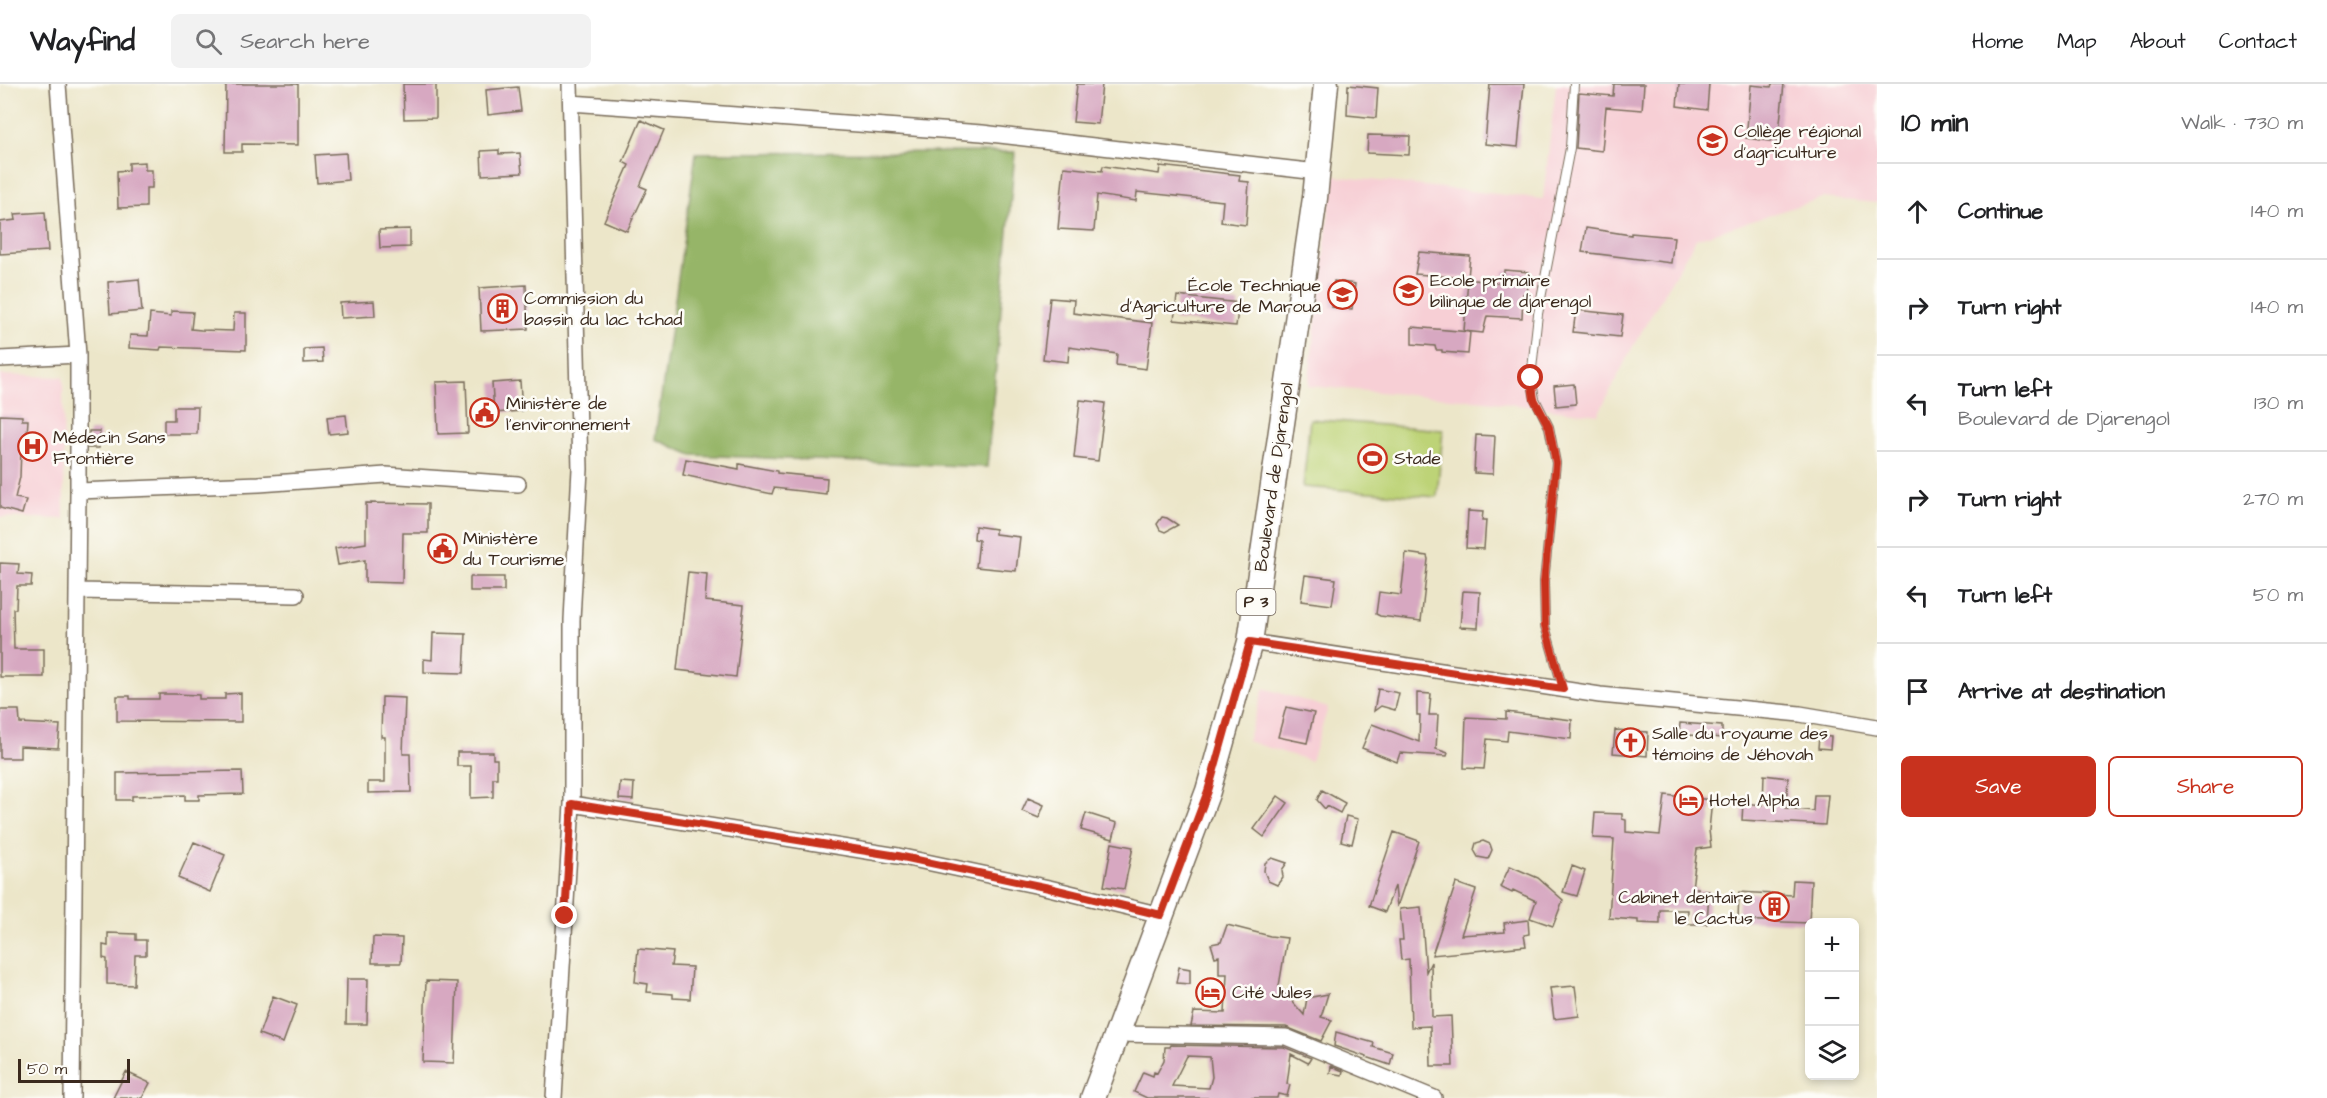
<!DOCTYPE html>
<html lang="en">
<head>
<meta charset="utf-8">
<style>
	body { margin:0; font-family:"Architects Daughter",sans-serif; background:#f2f2f2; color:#202124 }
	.controls { position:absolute; right:18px; bottom:18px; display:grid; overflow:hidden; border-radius:9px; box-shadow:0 3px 9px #0003 }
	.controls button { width:54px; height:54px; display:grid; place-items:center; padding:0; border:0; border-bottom:2px solid #e0e0e0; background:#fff; color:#202124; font:30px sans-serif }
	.scale { position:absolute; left:18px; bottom:15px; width:112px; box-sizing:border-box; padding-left:6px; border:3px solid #3b2a1e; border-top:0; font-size:16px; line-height:21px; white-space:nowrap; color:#3b2a1e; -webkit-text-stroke:4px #fdfcf7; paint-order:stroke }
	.stop { position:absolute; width:18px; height:18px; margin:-14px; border:4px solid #c8321e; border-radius:50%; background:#fff }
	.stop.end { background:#c8321e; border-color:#fff; box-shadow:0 2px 6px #0008 }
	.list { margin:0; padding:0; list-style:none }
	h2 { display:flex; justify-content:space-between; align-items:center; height:78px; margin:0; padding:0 24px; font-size:26px }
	h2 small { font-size:20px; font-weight:400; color:#757577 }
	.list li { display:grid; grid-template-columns:39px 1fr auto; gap:18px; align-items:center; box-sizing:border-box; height:96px; padding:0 24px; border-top:2px solid #e0e0e0 }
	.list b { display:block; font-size:22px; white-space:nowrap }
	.list p { margin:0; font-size:20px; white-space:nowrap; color:#757577 }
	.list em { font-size:20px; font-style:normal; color:#757577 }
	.actions { display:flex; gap:12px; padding:18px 24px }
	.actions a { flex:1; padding:14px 0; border:2px solid #c8321e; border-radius:9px; text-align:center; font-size:21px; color:#c8321e }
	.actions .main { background:#c8321e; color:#fff }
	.icon { flex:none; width:33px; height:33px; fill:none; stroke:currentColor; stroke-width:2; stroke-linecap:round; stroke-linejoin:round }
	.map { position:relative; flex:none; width:1877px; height:1014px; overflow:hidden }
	header { display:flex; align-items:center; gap:36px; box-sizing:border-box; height:84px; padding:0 30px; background:#fff; border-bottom:2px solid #e0e0e0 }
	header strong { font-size:28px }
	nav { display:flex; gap:33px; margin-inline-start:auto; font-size:21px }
	.search { width:420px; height:54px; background:#f2f2f2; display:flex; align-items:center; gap:15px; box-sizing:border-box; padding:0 21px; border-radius:9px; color:#757577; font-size:22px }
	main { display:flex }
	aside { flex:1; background:#fff }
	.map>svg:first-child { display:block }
</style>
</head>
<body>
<header>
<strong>Wayfind</strong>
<div class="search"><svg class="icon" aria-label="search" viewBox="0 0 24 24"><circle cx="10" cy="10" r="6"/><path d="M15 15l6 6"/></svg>Search here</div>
<nav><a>Home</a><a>Map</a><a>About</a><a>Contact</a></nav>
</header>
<main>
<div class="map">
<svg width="1877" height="1014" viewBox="0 0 1877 1014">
	<rect width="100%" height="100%" fill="#fdfcf7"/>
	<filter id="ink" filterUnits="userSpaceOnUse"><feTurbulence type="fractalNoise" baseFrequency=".0167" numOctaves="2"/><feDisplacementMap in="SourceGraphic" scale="12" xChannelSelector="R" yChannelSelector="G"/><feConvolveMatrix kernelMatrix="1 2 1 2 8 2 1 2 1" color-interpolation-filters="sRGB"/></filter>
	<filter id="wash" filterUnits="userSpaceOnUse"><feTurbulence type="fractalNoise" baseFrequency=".008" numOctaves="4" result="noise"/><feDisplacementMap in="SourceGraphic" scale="24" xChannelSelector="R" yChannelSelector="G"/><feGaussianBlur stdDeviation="1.35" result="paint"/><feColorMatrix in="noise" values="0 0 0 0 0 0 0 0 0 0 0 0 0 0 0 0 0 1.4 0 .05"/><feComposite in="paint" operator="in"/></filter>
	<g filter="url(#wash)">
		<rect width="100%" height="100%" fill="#ece6c9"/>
		<path fill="#f7cfd5" d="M1556,0H1877V119L1822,114L1696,155L1632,264L1598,331L1485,317L1308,302L1333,92L1543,115Z
			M0,291L63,293L64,435L0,433Z
			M1264,604L1328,624L1311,677L1247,657Z"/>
		<path fill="#bdd377" stroke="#7c7e4a" stroke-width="1.5" d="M1310,335L1443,346L1437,413L1303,403Z"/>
		<path fill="#96b568" stroke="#687043" stroke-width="1.5" d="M1015,68L987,383L692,371L655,355L696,69Z"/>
		<g id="blocks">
			<path fill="#d7a8c1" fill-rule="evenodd" d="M226,0H298V61L242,60V68H225Z
				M403,0H436V34L404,35Z
				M1077,0H1102L1098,40L1073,38Z
				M1490,0H1524L1518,63L1485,60Z
				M1614,0H1644L1642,26L1606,23L1602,67L1576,64L1579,9L1613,12Z
				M1679,0H1709L1707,26L1677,22Z
				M1772,0H1784L1778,58L1746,54L1751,1L1771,3Z
				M1348,1L1378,4L1376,34L1347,31Z
				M518,3L521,27L488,31L486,6Z
				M641,36L664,46L640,102L647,105L627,147L604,137L629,81L623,78Z
				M1368,51L1410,52L1409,71L1367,69Z
				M499,66V70L520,69L522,89L482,91L481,67Z
				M346,69L348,96L317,99L315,71Z
				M145,78V86H152V104H146V123L118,124L117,87L129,86V79Z
				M1103,82L1159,90L1160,82L1240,91L1239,97L1249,98L1246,141L1221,138L1223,117L1137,108L1136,117L1097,111L1094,147L1058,145L1064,83L1102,87Z
				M45,128L48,167L0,170V138L16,136L15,130Z
				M1586,144L1631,151V149L1674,153L1671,179L1582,168Z
				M410,145V163L380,164L379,146Z
				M1419,168L1470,172L1468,194L1415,190Z
				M1504,186L1529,188L1527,211L1523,210L1522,234L1487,232L1483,249L1464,247L1468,195L1503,200Z
				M139,195L142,227L110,230L108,198Z
				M1334,197L1355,200L1352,225L1331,223Z
				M526,201L528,245L481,247L479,204Z
				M1177,212L1239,219L1236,242L1174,236Z
				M1050,214L1074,216L1073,229L1152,239L1146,285L1116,281L1117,270L1069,263L1068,278L1043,275Z
				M374,217L375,232L341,234L340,219Z
				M1576,226L1623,231L1620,253L1573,248Z
				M171,227L193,228L191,245L201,246L233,247L234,229H246V266L161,263L160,266L129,264L130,251L148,252L150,230L171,232Z
				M1412,243L1470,248L1468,270L1442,268V266H1436L1435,262L1412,260Z
				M322,264L323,278L304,279V265Z
				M466,297L468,349L438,350L436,298Z
				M520,297L522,327L494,329L492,299Z
				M1574,300L1576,320L1556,322L1554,302Z
				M1080,316L1105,319L1098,377L1074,374Z
				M174,323H198L197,350H164V336H174Z
				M0,331L22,332V336H28L26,365H21L20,393L15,414L26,416L22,430L0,424Z
				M346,331L348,348L329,350L327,333Z
				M89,347H100L99,364H88Z
				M1476,351L1495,352L1493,390L1474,389Z
				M686,375L739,385V380L777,387V389L827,394L826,410L774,404L772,410L683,391Z
				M366,419L428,420V449H403L402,499L365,498V476L338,481L335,464L366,459Z
				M1468,427L1483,428L1482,436H1486L1484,465L1466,464Z
				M1162,433L1167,434L1178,441L1165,448L1160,446L1157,440Z
				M975,442L995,445V450L1020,453L1016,487L976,483L979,456L974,455Z
				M1406,469L1427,472L1428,475L1421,537L1380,532L1376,530L1379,508L1401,511Z
				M0,479L19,480L18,490L32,491L31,502H17L16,525H13L14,565H44V593H0Z
				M688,488L707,490L705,517L744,521L736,593L677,586Z
				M1305,491L1336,495L1332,521L1301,517Z
				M470,493H504V507H470Z
				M1463,507L1480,508L1478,544L1460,543Z
				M433,549L466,550L464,589L424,588V575L432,576Z
				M1378,605L1399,609L1395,626L1381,622L1374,627Z
				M241,609V638L117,637V612H130V615H159V610H174L199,611V615H225V610Z
				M1417,609L1431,610L1429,631H1438L1436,665L1448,669L1447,672L1400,669L1397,678L1362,664L1372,640L1419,658L1420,631H1417Z
				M382,613L405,614L403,670H410L411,708L368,709V698H385V653H381Z
				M1286,623L1314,629L1307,659L1278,653Z
				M0,626H19L20,639L60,641L58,664L20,662V674H0Z
				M1506,628L1572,636L1571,655L1508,647L1507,657L1487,655L1484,685L1464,684L1466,633L1506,635Z
				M1680,639L1722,642V654L1679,650Z
				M1615,646L1648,648L1647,672L1613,669Z
				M1819,652L1831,653L1830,665L1818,664Z
				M457,668H493V675H497V694H493V713L471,714V682H457Z
				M242,687L243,710L199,711V716H185V711L132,712V716H117V689Z
				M1764,691L1788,694L1786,724L1813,727L1814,711H1828L1825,741L1742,736L1743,719L1763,721Z
				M620,698L634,699L633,716L619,715Z
				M1322,706L1345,719L1340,729L1327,722L1325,725L1317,716Z
				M1665,711L1712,716L1709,746L1711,763L1697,765L1692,804H1698V807H1709L1707,840H1687L1688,826H1660V840L1638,839V836L1609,834L1614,755L1593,754L1595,729L1622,730V735L1626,736V748L1660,751Z
				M1278,712L1288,719L1264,753L1254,745Z
				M1028,714L1044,721L1039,734L1022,727Z
				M1086,729L1117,739L1113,755L1081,746Z
				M1346,732L1358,735L1352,760L1341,757Z
				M1394,748L1419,757L1397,823L1395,802L1385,828L1369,822Z
				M1483,757L1490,760L1492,766L1488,775L1478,773L1474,766L1476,759Z
				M194,758L225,771L210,808L178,794Z
				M1112,759L1133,763L1124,805L1104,802Z
				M1272,774L1287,779L1282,786L1283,793L1277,801L1268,797L1264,787L1265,779Z
				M1510,782L1538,794L1563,816L1553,842L1530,834L1536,817L1513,806L1512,809L1500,803Z
				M1572,782L1585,787L1577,812L1563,808Z
				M1793,796L1811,797L1809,839L1738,836L1739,808L1792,811Z
				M1456,799L1476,806L1461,851L1505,848L1504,839L1528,836L1529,850L1524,851L1526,862L1432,871Z
				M1421,823L1426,888L1431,878L1432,933L1451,932L1453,982H1431L1430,942L1411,943L1409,875L1401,876L1399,856H1403L1400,825Z
				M1227,841L1270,852L1287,854L1279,902L1304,931L1307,914L1328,910L1321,933L1332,936L1321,957L1286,943L1191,942L1194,928L1225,929L1227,890H1219V872L1215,873L1211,860L1221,858Z
				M108,849L136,850V856H146V871H135L134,901L107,900V875L103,874V861L108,862Z
				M373,853L402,854L401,879H372Z
				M638,865L673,868L671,882L692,883L690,915L673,914V910L647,908L648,900L635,898Z
				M1179,883L1190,885V900L1176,899Z
				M347,895H368L367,940H346Z
				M426,897L457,898L454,979L423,978Z
				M1575,902L1579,932L1554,935L1550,904Z
				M273,912L297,921L283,959L259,950Z
				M1336,948L1374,959L1373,963L1393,969L1390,981L1334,962Z
				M1171,961L1284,963L1311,974L1308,979L1291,970L1287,1000L1290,1001L1287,1012L1278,1010L1277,1014H1147L1134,1008L1143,988L1153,992L1154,988L1157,989L1164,976L1165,963H1170ZM1187,972L1210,973L1212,993L1209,1004L1172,1002Z
				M1331,982L1343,987L1342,991L1330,989Z
				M126,988L150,999L142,1014H113Z"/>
		</g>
	</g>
	<g filter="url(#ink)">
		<use href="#blocks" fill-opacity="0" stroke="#796c5a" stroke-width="1.5"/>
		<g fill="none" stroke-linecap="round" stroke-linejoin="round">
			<defs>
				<path id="service" d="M1563,605L1545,542L1544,498L1556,379L1549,343L1535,315L1531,294L1538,230L1570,64L1574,0"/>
				<path id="minor" d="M58,0L78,271V407L72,1014
					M571,19L982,49L1317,88
					M0,275L78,271
					M78,407L259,400L386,391L518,400
					M77,507L296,511
					M1250,558L1600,611L1800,630L1877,643
					M572,720L898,772L1049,804L1161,831
					M1117,950L1286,953L1434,1014
					M554,1014L572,720V536L580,385L570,0"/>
				<path id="primary" d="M1093,1014L1208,707L1250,558L1315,114L1326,0"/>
			</defs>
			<use href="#service" stroke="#796c5a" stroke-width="10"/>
			<use href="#minor" stroke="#796c5a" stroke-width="18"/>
			<use href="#primary" stroke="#796c5a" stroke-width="27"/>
			<use href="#service" stroke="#fff" stroke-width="8"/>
			<use href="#minor" stroke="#fff" stroke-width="15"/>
			<use href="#primary" stroke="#fff" stroke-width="24"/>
		</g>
	</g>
	<g fill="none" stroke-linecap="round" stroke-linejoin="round" filter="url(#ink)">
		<path stroke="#c8321e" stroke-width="8" d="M565,832L572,720L898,772L1049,804L1161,831L1208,707L1250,558L1563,605L1545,542L1544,498L1556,379L1549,343L1534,315L1531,294"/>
	</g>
	<defs>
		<symbol id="university-ring" viewBox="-11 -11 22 22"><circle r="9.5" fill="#fdfcf7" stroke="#c8321e" stroke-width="1.5"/><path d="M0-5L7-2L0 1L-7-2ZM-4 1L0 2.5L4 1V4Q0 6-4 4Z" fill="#c8321e"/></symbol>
		<symbol id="school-ring" viewBox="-11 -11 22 22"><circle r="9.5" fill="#fdfcf7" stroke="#c8321e" stroke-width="1.5"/><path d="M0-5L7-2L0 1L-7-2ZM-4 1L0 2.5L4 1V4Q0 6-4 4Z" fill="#c8321e"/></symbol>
		<symbol id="building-ring" viewBox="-11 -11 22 22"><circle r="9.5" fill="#fdfcf7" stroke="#c8321e" stroke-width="1.5"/><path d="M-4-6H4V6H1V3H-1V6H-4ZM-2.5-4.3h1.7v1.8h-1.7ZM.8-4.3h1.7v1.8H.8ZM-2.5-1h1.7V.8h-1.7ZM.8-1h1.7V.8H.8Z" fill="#c8321e"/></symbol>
		<symbol id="civic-ring" viewBox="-11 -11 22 22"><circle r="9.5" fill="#fdfcf7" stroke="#c8321e" stroke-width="1.5"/><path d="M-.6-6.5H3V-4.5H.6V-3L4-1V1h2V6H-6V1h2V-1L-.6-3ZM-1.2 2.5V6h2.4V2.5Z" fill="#c8321e"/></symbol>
		<symbol id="hospital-ring" viewBox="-11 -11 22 22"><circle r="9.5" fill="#fdfcf7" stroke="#c8321e" stroke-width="1.5"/><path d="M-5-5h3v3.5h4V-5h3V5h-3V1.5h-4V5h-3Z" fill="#c8321e"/></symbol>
		<symbol id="stadium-ring" viewBox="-11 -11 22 22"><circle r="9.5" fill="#fdfcf7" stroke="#c8321e" stroke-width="1.5"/><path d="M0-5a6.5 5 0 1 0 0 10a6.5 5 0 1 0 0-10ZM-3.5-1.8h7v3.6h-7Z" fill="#c8321e"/></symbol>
		<symbol id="church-ring" viewBox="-11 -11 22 22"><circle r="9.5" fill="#fdfcf7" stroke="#c8321e" stroke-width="1.5"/><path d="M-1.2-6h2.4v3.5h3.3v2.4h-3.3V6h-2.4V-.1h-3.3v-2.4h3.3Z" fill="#c8321e"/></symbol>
		<symbol id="hotel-ring" viewBox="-11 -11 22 22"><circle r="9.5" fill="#fdfcf7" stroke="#c8321e" stroke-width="1.5"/><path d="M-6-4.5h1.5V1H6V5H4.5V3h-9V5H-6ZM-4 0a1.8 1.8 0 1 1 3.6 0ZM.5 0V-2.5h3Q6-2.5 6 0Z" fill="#c8321e"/></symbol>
	</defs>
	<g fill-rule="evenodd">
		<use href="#university-ring" x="1696" y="40" width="33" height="33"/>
		<use href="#school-ring" x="1392" y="190" width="33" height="33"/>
		<use href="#school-ring" x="1326" y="194" width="33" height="33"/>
		<use href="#building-ring" x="486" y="208" width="33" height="33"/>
		<use href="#civic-ring" x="468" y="312" width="33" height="33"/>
		<use href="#hospital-ring" x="16" y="346" width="33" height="33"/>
		<use href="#stadium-ring" x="1356" y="358" width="33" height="33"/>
		<use href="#civic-ring" x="426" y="448" width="33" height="33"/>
		<use href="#church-ring" x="1614" y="642" width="33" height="33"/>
		<use href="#hotel-ring" x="1672" y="700" width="33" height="33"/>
		<use href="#building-ring" x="1758" y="806" width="33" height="33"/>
		<use href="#hotel-ring" x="1194" y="892" width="33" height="33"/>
	</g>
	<g text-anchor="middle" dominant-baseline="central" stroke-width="5" stroke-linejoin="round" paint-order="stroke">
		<rect fill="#fdfcf7" stroke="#75695f" stroke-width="1.5" x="1236.5" y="505" width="39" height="26" rx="4.5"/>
		<g font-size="16" font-weight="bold" fill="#3b2a1e">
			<text x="1256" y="518">P 3</text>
		</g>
		<g font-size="18" fill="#3b2a1e" stroke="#fdfcf7" text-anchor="start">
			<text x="1734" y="47">Collège régional<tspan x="1734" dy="21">d'agriculture</tspan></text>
			<text x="1430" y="196">Ecole primaire<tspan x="1430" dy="21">bilingue de djarengol</tspan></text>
			<text x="1321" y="201" text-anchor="end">École Technique<tspan x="1321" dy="21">d'Agriculture de Maroua</tspan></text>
			<text x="524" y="214">Commission du<tspan x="524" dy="21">bassin du lac tchad</tspan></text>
			<text x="506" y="319">Ministère de<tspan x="506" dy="21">l'environnement</tspan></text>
			<text x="53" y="353">Médecin Sans<tspan x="53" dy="21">Frontière</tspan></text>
			<text x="1394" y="374">Stade</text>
			<text x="463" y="454">Ministère<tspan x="463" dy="21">du Tourisme</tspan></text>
			<text x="1652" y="649">Salle du royaume des<tspan x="1652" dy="21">témoins de Jéhovah</tspan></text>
			<text x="1709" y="716">Hotel Alpha</text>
			<text x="1753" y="813" text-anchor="end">Cabinet dentaire<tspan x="1753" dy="21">le Cactus</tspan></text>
			<text x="1232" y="908">Cité Jules</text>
		</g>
		<g font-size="18" fill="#3b2a1e" stroke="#fdfcf7">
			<text transform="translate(1274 393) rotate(-82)">Boulevard de Djarengol</text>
		</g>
	</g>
</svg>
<div class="controls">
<button>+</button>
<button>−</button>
<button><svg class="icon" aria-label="layers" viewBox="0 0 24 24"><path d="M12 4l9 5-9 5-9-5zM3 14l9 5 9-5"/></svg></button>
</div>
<div class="scale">50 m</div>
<div class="stop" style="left:1531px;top:294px"></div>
<div class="stop end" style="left:565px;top:832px"></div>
</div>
<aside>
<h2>10 min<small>Walk · 730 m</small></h2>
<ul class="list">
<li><svg class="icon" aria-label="ahead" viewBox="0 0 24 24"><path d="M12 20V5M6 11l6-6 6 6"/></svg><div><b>Continue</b></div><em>140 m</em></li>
<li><svg class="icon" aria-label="right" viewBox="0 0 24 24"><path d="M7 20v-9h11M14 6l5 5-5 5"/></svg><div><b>Turn right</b></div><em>140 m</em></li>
<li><svg class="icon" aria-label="left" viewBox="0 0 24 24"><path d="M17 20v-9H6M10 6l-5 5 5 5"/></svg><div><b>Turn left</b><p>Boulevard de Djarengol</p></div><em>130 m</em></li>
<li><svg class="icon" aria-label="right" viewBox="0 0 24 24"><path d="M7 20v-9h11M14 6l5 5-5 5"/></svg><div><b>Turn right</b></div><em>270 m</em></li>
<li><svg class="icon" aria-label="left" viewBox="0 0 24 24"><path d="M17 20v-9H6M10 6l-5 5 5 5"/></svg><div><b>Turn left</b></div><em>50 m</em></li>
<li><svg class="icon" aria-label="arrive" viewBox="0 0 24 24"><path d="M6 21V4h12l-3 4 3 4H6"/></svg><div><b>Arrive at destination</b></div></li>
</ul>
<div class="actions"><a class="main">Save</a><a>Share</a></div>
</aside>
</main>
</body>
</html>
